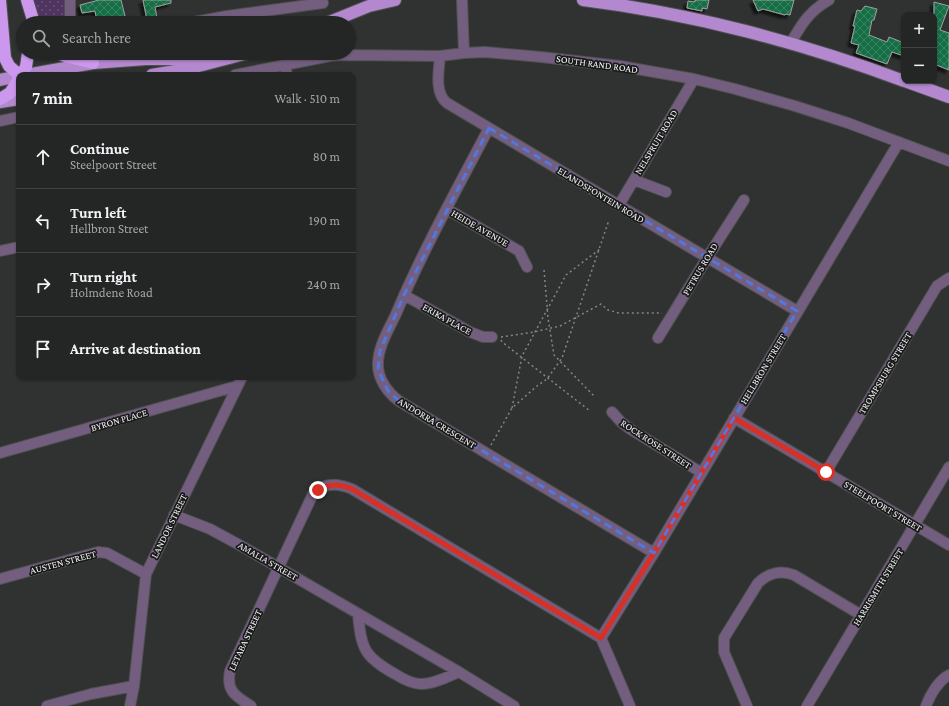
<!DOCTYPE html>
<html lang="en">
<head>
<meta charset="utf-8">
<style>
	body { margin:0; font-family:"Crimson Pro",serif; background:#303232; color:#f1f3f6 }
	.controls { position:absolute; right:12px; top:12px; display:grid; overflow:hidden; border-radius:8px; box-shadow:0 1px 3px #0004 }
	.controls button { width:36px; height:36px; display:grid; place-items:center; padding:0; border:0; border-bottom:1px solid #414342; background:#242625; color:#f1f3f6; font:20px sans-serif }
	.stop { position:absolute; width:12px; height:12px; margin:-9px; border:3px solid #d93025; border-radius:50%; background:#fff }
	.stop.end { background:#d93025; border-color:#fff; box-shadow:0 1px 4px #0008 }
	.list { margin:0; padding:0; list-style:none }
	h2 { display:flex; justify-content:space-between; align-items:center; height:52px; margin:0; padding:0 16px; font-size:17px }
	h2 small { font-size:13px; font-weight:400; color:#a3a5a7 }
	.list li { display:grid; grid-template-columns:26px 1fr auto; gap:12px; align-items:center; box-sizing:border-box; height:64px; padding:0 16px; border-top:1px solid #414342 }
	.list b { display:block; font-size:15px; white-space:nowrap }
	.list p { margin:0; font-size:13px; white-space:nowrap; color:#a3a5a7 }
	.list em { font-size:13px; font-style:normal; color:#a3a5a7 }
	.icon { flex:none; width:22px; height:22px; fill:none; stroke:currentColor; stroke-width:2; stroke-linecap:round; stroke-linejoin:round }
	.map { position:relative; flex:none; width:949px; height:706px; overflow:hidden }
	.search { position:absolute; background:#242625; box-shadow:0 1px 3px #0004; left:16px; top:16px; width:340px; height:44px; display:flex; align-items:center; gap:10px; box-sizing:border-box; padding:0 14px; border-radius:22px; color:#a3a5a7; font-size:15px }
	.panel { position:absolute; background:#242625; box-shadow:0 1px 3px #0004; left:16px; top:72px; width:340px; height:308px; border-radius:8px }
	.map>svg:first-child { display:block }
</style>
</head>
<body>
<div class="map">
<svg width="949" height="706" viewBox="0 0 949 706">
	<defs>
		<pattern id="park-dots" width="8" height="8" patternUnits="userSpaceOnUse"><rect width="8" height="8" fill="#503460"/><path d="M2 2h.1M6 6h.1" fill="none" stroke="#6a5277" stroke-width="1.8" stroke-linecap="round"/></pattern>
		<pattern id="building-cross-hatch" width="8" height="8" patternUnits="userSpaceOnUse"><rect width="8" height="8" fill="#146e46"/><path d="M0 0l8 8M0 8l8-8" fill="none" stroke="#378361"/></pattern>
		<filter id="shadow"><feDropShadow dx="-3.5" dy="3.5" stdDeviation="1" flood-color="#0009"/></filter>
	</defs>
	<rect width="100%" height="100%" fill="#303231"/>
	<path fill="url(#park-dots)" d="M32,0H65L64,23H35Z"/>
	<path fill="url(#building-cross-hatch)" stroke="#9ea19f" filter="url(#shadow)" d="M99,0H121L125,16L97,22L95,11L82,13L80,5Z
		M143,0H171V3L155,7L157,18L147,20Z
		M695,0H709L707,9L702,8V11L687,8L688,1L695,2Z
		M753,0H794L790,15L786,14L785,15L763,9L758,11Z
		M934,2L949,6L940,30L949,33V70L934,64Z
		M865,6L877,9L874,20H872L869,35L887,42L889,37L904,43V56L892,52L887,64L856,53L859,45L851,43L855,26H853L857,10L861,11Z"/>
	<g fill="none" stroke-linecap="round" stroke-linejoin="round">
		<defs>
			<path id="minor" d="M462,0L464,53
				M70,23V0
				M189,23L227,16L323,3
				M790,44C802,24 808,12 829,0
				M440,56C439,70 434,93 447,103L797,311
				M285,65L287,75
				M235,75L330,56L343,55L440,56L464,53L485,52L541,57L620,66L694,79L735,89L795,106L848,123L949,161
				M0,121L19,117
				M489,128C457,189 423,250 396,314C389,329 379,345 378,362C377,378 387,392 399,401L654,553
				M634,180L666,192
				M619,205L694,79
				M447,209L519,251L527,267
				M0,251L19,247
				M404,295L470,332L483,337H492
				M658,338L707,258L744,200
				M612,412L621,422L630,429L702,473
				M734,418L949,545
				M0,453L237,386
				M826,472L937,286L949,278
				M174,515L210,529L245,548L459,672L514,706
				M0,579L98,552L107,553L146,574
				M358,614C361,648 364,657 395,674C403,679 412,684 421,684C434,684 447,677 459,672
				M601,638L654,553L899,142
				M47,706L91,694L134,686
				M130,706L134,686L146,574L242,377
				M251,706C235,696 226,691 230,671L313,494C324,482 338,483 352,489L601,638L630,706
				M747,706L724,652V638L758,583C768,573 781,570 794,575L861,615
				M807,706L949,467
				M926,706C930,695 938,681 949,675"/>
			<path id="major" d="M583,0C690,13 803,43 904,81
				M327,23L369,6L395,0
				M26,75L93,63L146,59H223
				M152,75L187,69L248,53
				M0,80L19,76
				M905,81L949,97
				M0,102L19,99"/>
			<path id="highway" d="M0,0L5,58L9,66L19,75
				M27,0L34,23
				M58,53L65,56L93,63
				M21,75L26,67L28,53
				M0,99L10,93L19,79"/>
		</defs>
		<use href="#minor" stroke="#4f5150" stroke-width="12"/>
		<use href="#major" stroke="#4f5150" stroke-width="14"/>
		<use href="#highway" stroke="#4f5150" stroke-width="14"/>
		<path stroke="#848685" stroke-width="1.5" stroke-dasharray="2 3" stroke-linecap="butt" d="M544,270L548,318L554,355L594,396
			M501,337L534,332L560,326L601,304L608,310L619,313H662
			M501,340L502,342L590,411
			M512,408L522,356L566,275L600,249
			M491,445L512,408L537,386L547,379L562,358L609,220"/>
		<use href="#minor" stroke="#735e80" stroke-width="10"/>
		<use href="#major" stroke="#b388ce" stroke-width="12"/>
		<use href="#highway" stroke="#cc98ed" stroke-width="12"/>
	</g>
	<g fill="none" stroke-linecap="round" stroke-linejoin="round">
		<path stroke="#d93025" stroke-width="5" d="M318,490C331,483 339,484 352,489L601,638L654,553L734,418L826,472"/>
	</g>
	<path fill="none" stroke="#5278df" stroke-width="3" stroke-dasharray="8 5" stroke-linejoin="round" d="M489,128L797,311L654,553L399,401L388,391L378,369L380,351L404,295Z"/>
	<g text-anchor="middle" dominant-baseline="central" stroke-width="3.5" stroke-linejoin="round" paint-order="stroke">
		<g font-size="10" fill="#f3f5f4" stroke="#191a19">
			<text transform="translate(597 64) rotate(8)">SOUTH RAND ROAD</text>
			<text transform="translate(656 142) rotate(-59)">NELSPRUIT ROAD</text>
			<text transform="translate(601 195) rotate(31)">ELANDSFONTEIN ROAD</text>
			<text transform="translate(480 228) rotate(30)">HEIDE AVENUE</text>
			<text transform="translate(700 269) rotate(-59)">PETRUS ROAD</text>
			<text transform="translate(447 319) rotate(29)">ERIKA PLACE</text>
			<text transform="translate(763 369) rotate(-59)">HELLBRON STREET</text>
			<text transform="translate(885 373) rotate(-59)">TROMPSBURG STREET</text>
			<text transform="translate(119 420) rotate(-16)">BYRON PLACE</text>
			<text transform="translate(437 423) rotate(31)">ANDORRA CRESCENT</text>
			<text transform="translate(656 444) rotate(33)">ROCK ROSE STREET</text>
			<text transform="translate(883 506) rotate(31)">STEELPOORT STREET</text>
			<text transform="translate(169 526) rotate(-64)">LANDOR STREET</text>
			<text transform="translate(268 561) rotate(30)">AMALIA STREET</text>
			<text transform="translate(63 562) rotate(-15)">AUSTEN STREET</text>
			<text transform="translate(878 587) rotate(-59)">HARRISMITH STREET</text>
			<text transform="translate(245 640) rotate(-65)">LETABA STREET</text>
		</g>
	</g>
</svg>
<div class="controls">
<button>+</button>
<button>−</button>
</div>
<div class="stop" style="left:826px;top:472px"></div>
<div class="stop end" style="left:318px;top:490px"></div>
<div class="search"><svg class="icon" aria-label="search" viewBox="0 0 24 24"><circle cx="10" cy="10" r="6"/><path d="M15 15l6 6"/></svg>Search here</div>
<section class="panel">
<h2>7 min<small>Walk · 510 m</small></h2>
<ul class="list">
<li><svg class="icon" aria-label="ahead" viewBox="0 0 24 24"><path d="M12 20V5M6 11l6-6 6 6"/></svg><div><b>Continue</b><p>Steelpoort Street</p></div><em>80 m</em></li>
<li><svg class="icon" aria-label="left" viewBox="0 0 24 24"><path d="M17 20v-9H6M10 6l-5 5 5 5"/></svg><div><b>Turn left</b><p>Hellbron Street</p></div><em>190 m</em></li>
<li><svg class="icon" aria-label="right" viewBox="0 0 24 24"><path d="M7 20v-9h11M14 6l5 5-5 5"/></svg><div><b>Turn right</b><p>Holmdene Road</p></div><em>240 m</em></li>
<li><svg class="icon" aria-label="arrive" viewBox="0 0 24 24"><path d="M6 21V4h12l-3 4 3 4H6"/></svg><div><b>Arrive at destination</b></div></li>
</ul>
</section>
</div>
</body>
</html>
